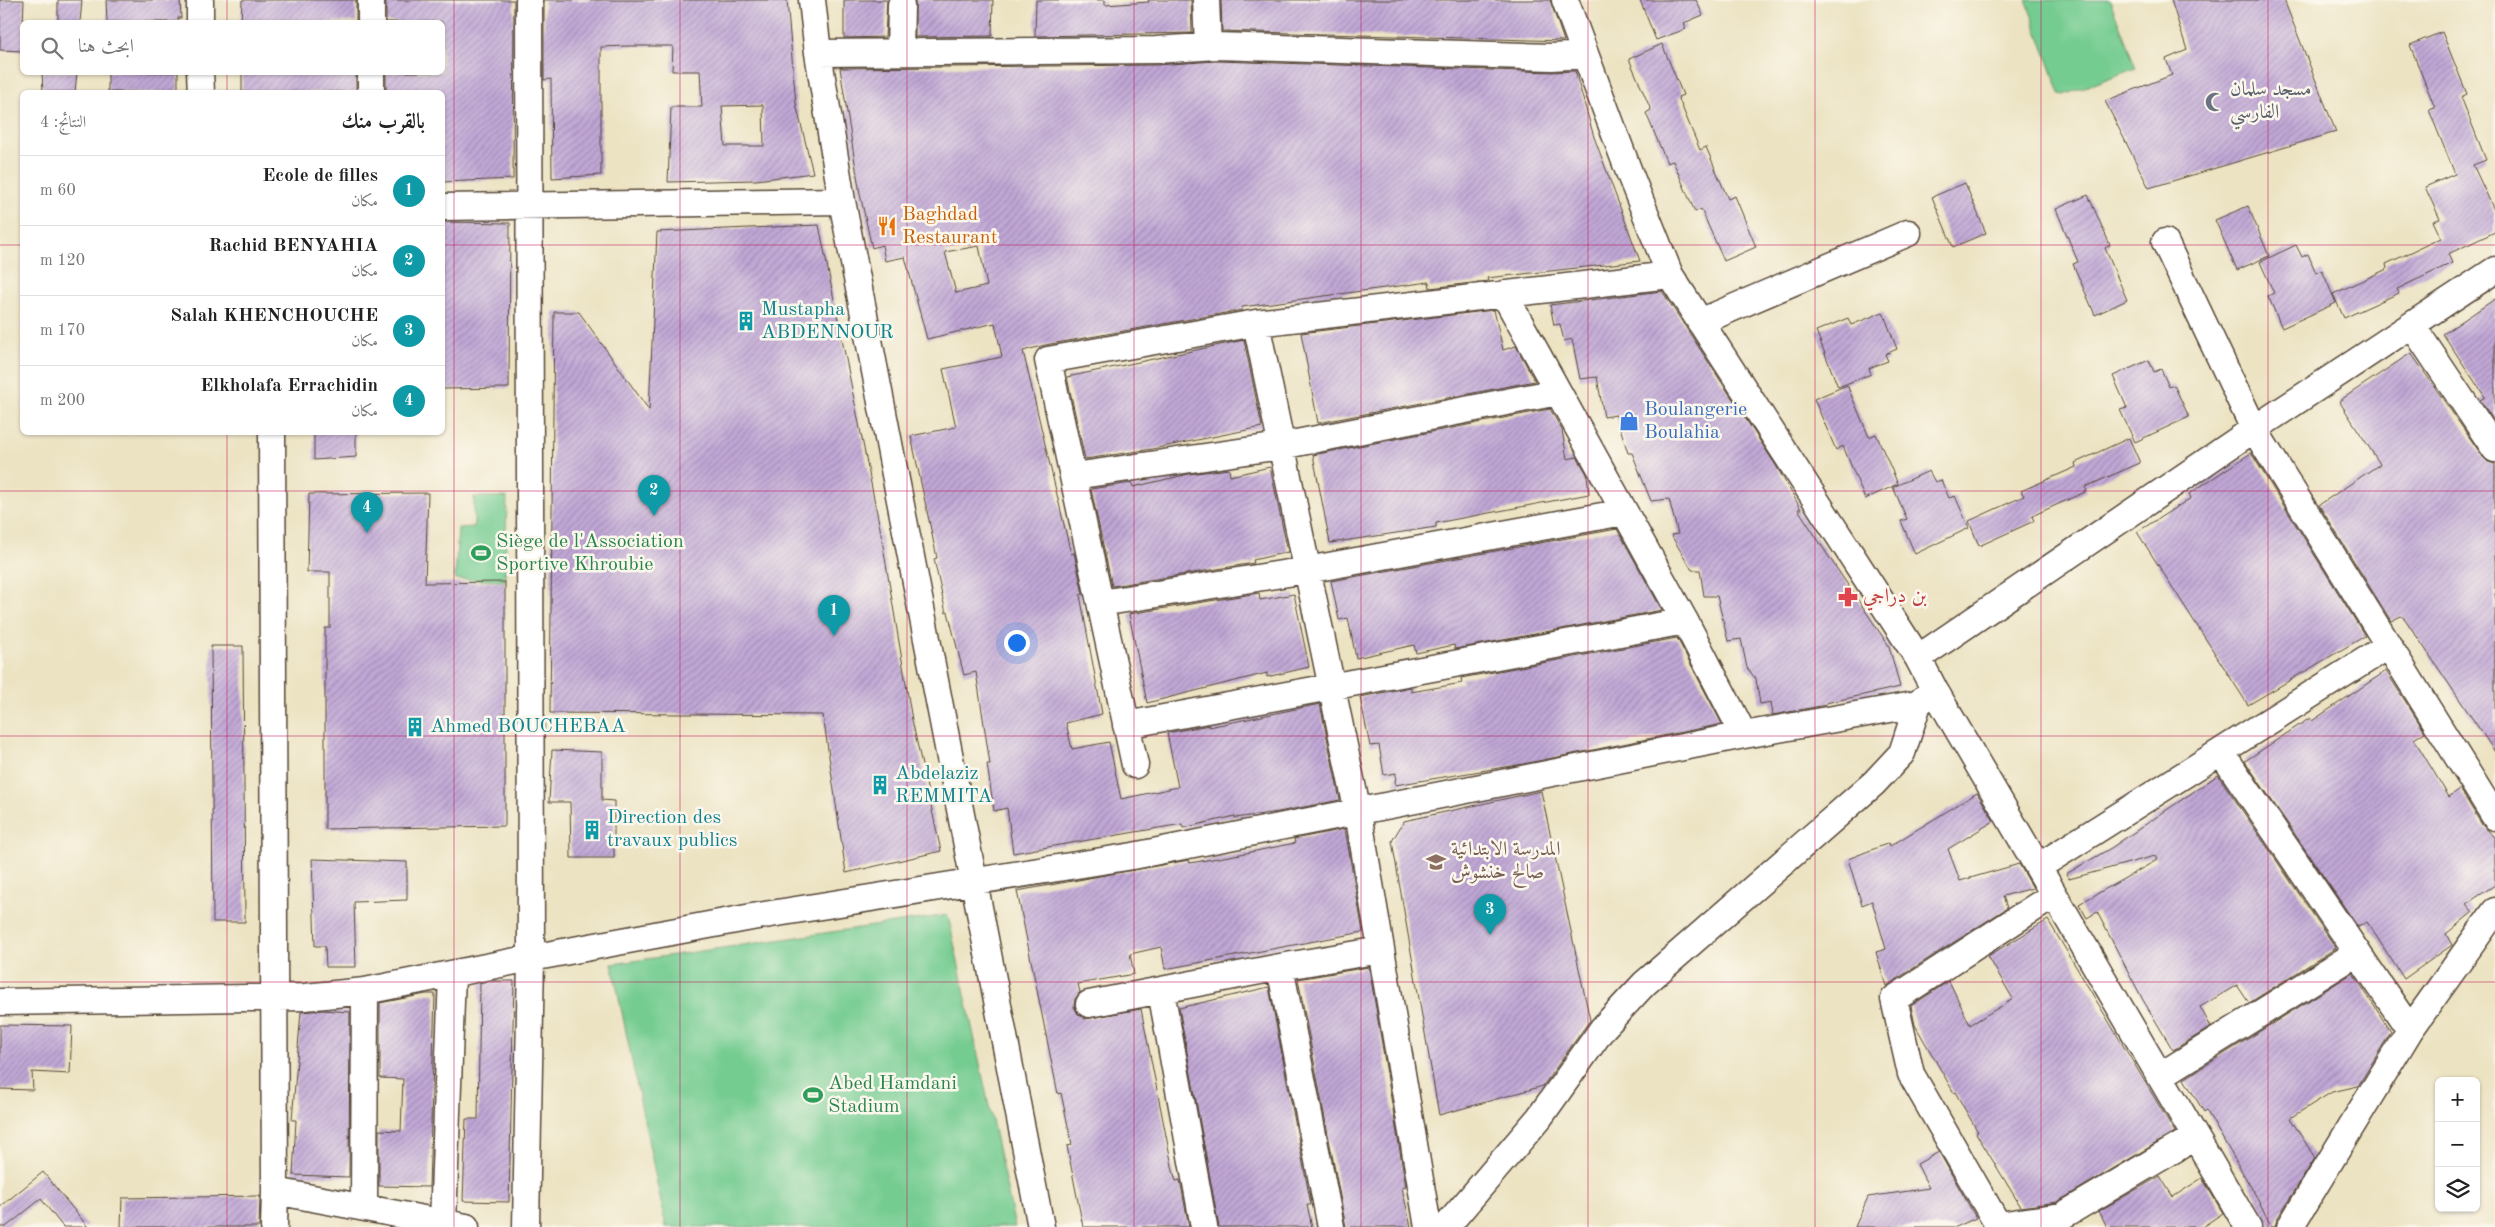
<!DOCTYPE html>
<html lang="ar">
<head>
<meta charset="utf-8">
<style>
	body { margin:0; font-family:"Old Standard TT",Amiri,serif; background:#f2f2f2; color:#222; direction:rtl }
	.controls { position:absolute; right:15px; bottom:15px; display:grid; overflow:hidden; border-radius:8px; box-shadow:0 1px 4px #0004 }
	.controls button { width:45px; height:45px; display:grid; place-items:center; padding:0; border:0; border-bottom:1px solid #e0e0e0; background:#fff; color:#222; font:25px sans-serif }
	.you { position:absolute; left:1016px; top:642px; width:18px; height:18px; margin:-12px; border:4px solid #fff; border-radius:50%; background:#1a73e8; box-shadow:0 0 0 8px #1a73e833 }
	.badge { display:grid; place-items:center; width:32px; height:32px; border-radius:50%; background:#b5179e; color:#fff; font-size:16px; font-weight:700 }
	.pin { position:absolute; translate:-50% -41px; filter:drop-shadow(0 1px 2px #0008) }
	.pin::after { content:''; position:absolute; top:26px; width:18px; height:15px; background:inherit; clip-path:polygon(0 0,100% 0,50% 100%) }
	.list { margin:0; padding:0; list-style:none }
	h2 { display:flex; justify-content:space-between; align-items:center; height:65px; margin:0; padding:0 20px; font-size:21px }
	h2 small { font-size:16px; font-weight:400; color:#767676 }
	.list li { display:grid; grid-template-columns:32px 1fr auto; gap:15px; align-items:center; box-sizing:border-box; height:70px; padding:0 20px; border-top:1px solid #e0e0e0 }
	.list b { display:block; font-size:19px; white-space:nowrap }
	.list p { margin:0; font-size:16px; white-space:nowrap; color:#767676 }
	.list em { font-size:16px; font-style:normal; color:#767676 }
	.icon { flex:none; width:28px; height:28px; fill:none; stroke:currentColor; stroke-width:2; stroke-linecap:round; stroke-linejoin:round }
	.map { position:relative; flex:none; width:2495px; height:1227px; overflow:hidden; direction:ltr }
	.search { position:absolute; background:#fff; box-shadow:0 1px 4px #0004; left:20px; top:20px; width:425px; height:55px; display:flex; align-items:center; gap:12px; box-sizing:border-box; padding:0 18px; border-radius:8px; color:#767676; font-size:19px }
	.panel { position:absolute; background:#fff; box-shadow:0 1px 4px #0004; left:20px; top:90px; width:425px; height:345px; border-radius:8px; direction:rtl }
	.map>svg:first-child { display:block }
</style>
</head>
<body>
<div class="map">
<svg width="2495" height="1227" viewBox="0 0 2495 1227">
	<defs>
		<pattern id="building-hatch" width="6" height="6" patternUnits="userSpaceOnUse" patternTransform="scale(1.25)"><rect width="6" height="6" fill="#c1a8d7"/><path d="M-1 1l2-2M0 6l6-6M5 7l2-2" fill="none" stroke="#9e89ae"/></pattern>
	</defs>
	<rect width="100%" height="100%" fill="#fbf7ec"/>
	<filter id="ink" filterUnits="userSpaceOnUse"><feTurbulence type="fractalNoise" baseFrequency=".02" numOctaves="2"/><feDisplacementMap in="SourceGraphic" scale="10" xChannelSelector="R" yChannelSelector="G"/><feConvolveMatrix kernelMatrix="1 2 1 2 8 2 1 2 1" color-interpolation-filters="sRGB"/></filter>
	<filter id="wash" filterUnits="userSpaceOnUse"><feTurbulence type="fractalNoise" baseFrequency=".0096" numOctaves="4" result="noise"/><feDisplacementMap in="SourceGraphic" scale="20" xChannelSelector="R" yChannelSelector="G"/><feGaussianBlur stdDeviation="1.12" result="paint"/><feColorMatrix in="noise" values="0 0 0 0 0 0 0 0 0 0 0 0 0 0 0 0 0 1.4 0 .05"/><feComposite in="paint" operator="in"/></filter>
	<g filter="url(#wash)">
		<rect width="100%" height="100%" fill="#ece3c2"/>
		<path fill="#75cc91" stroke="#587b58" d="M2026,0H2110L2136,68L2061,96Z
			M474,497H507L505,581L455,579L458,528L474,527Z
			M948,915L1015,1227H666L612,964Z"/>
		<g id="blocks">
			<path fill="url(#building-hatch)" fill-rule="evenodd" d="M0,0H24L22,51L0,50Z
				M58,0H82L80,22H58Z
				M106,0H180L181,18H178V22H107Z
				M242,0H356V22H241Z
				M386,0H514L513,179L442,182V92H386V72H442V22H386Z
				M544,0H787L796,104L813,173L756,180L668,182L671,107H702L700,71H672L673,46H627L601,47V175L552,178L551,79L544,80ZM763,105L764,146H725L722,106Z
				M844,0H887L885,37L844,38Z
				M915,0H993L992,36L915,37Z
				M1036,0H1105V5L1149,2L1148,0H1191L1192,33L1035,36Z
				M1221,0H1550L1564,41L1222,31Z
				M1640,0H1696L1703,15L1684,23L1686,29L1656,40Z
				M2171,0H2284L2336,132L2149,188L2105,101L2172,75L2166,59L2187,50Z
				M2442,32L2467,94L2461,97L2486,160L2473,165L2495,212V232L2448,254L2452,263L2397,289L2399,293L2344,318L2333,294L2387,269L2386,264L2441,238L2433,221L2440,219L2425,187L2455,174L2429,110L2435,108L2410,45Z
				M1662,44L1683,95L1678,97L1700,150L1706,147L1728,199L1735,196L1756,247L1724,261L1701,209L1695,212L1673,161L1667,163L1646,113L1651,110L1629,59Z
				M1216,61L1552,72L1575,71L1594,137L1640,261L1487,278L1488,281L1430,288L1429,282L1242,307V310L1045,345L1023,351L1071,554L1074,553L1083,594L1080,595L1102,714L1066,723L1072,749L1109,742L1121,799L1178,787L1167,733L1209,725V727L1320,704L1340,800L1278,812L1235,818V816L1183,828L1182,824L1013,853L1007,808L994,811L987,764H990L976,672L964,675L948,612L946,613L934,559L937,558L911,436L956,427L943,369L1002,357L995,323L927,339L905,257L885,261L882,245L872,248L860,194L840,68L1156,65ZM979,246L987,286L956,293L945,252Z
				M42,72H77L75,92H43Z
				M108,72H178V90L177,92H108Z
				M242,72H356V92H242Z
				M1965,183L1986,233L1953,247L1932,197Z
				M2088,195L2110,245L2105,248L2127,300L2095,315L2073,264L2078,262L2056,209Z
				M2248,206L2269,256L2237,270L2215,220Z
				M442,222L510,223L509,388L442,389Z
				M819,225L880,528L912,720L941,851L846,873L823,715L550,713L554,312H579L649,410L657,232Z
				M2296,245L2302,257L2308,254L2316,273L2322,270L2336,303L2282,328L2268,296L2274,293L2260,262Z
				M1662,291L1775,464L1801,509H1798L1827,554L1889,646L1900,687L1826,703V705L1773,715L1771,702L1760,704L1756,679L1747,668L1741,639L1728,641L1717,596H1704L1700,570H1692L1671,535L1678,534L1669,499L1651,501L1632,453H1628L1616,415L1604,417L1597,377L1580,379L1572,339L1564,341L1560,324L1554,325L1550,305Z
				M2495,299V422L2480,400L2485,397L2443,334Z
				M1494,310L1503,350L1516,346L1535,381L1318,423L1301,333Z
				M1883,312L1897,349L1885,354L1888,361L1869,368L1871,374L1838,387L1816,331L1848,318L1851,325Z
				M1244,340L1262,427L1152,449L1085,459L1067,377Z
				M2411,353L2483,457L2488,462L2495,464V752L2405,619L2401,616L2391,621L2319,505L2380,464L2339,401Z
				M2149,360L2154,372L2161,369L2169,387L2174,385L2189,417L2135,442L2120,410L2127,408L2113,376Z
				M1847,385L1869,437L1876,434L1898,484L1865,499L1843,446L1836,450L1814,399Z
				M1550,409L1562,430L1567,459L1577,457L1587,474L1589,494L1436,523V527L1330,543L1313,455Z
				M314,432H356V457L314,460Z
				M2129,438L2140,463L2085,487L2087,491L2032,516L2034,521L1979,546L1969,521L2024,496L2021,491L2076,467L2075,463Z
				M2251,453L2365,636L2248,705L2137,532L2191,498L2189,494Z
				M1270,467L1288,552L1253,560L1254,563L1112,586L1091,489L1132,483L1133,487L1189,474L1229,469L1230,476Z
				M1929,471L1935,482L1941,480L1949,498L1955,496L1969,528L1915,554L1901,521L1907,519L1893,487Z
				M428,493L425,583L505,582V826L325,829V628H330V572H307L309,494Z
				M1617,529L1662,610L1455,649L1454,645L1416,653L1414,645L1356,658L1348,618L1339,620L1331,581Z
				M1259,593L1260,600L1294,594L1309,667L1267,677V673L1147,703L1129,614Z
				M1677,638L1722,724L1523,764L1395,785L1396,773L1384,775L1379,745L1370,746L1360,697L1411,687V692L1462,683L1461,678Z
				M211,646H243L245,922H213Z
				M2386,671L2425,732L2414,739L2449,797L2460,789L2482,825L2495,837V885L2466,904L2473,912L2446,934L2452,945L2404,979L2367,922L2358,927L2245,761L2310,718L2312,721Z
				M552,750L602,752V800L614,801V858H571L570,802H549Z
				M2218,775L2336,948L2249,1003L2237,985L2200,1007L2211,1027L2173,1050L2143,1000L2097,912L2087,918L2079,904L2157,860L2155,856L2069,879L2066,874L2111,848Z
				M1541,791L1590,1020L1543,1086L1439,1115L1392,841L1404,821Z
				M1977,793L1994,821L1948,849L1960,881L2019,864L2033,888L2003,896L2007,908L1886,986L1876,952L1886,949L1872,901L1862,905L1848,859L1889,843L1890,846Z
				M1345,829L1363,932L1165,969L1161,947L1130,954L1134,974L1078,984L1080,992L1075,999L1074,1007L1078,1014L1085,1019L1141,1009L1173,1171L1176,1181L1180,1180L1189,1227H1083L1067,1146L1072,1145L1061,1093L1058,1094L1017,891L1189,860L1190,863L1246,853L1295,843L1294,839Z
				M312,859L407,862V900L354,902L356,967H326L325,946H315Z
				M2048,920L2175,1132L2057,1202L2021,1207L1976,1133L1978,1132L1955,1092L1954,1093L1915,1025L1911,1006L1949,981L1970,1025L2013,999L1988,956Z
				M1369,967L1406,1187L1402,1188L1411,1227H1346L1298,979Z
				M2353,973L2391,1032L2358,1086L2332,1092L2290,1118L2315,1158L2277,1219L2275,1227H2271L2255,1194L2206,1110L2204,1112L2184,1079Z
				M491,981H514L509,1202L463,1201L466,1119H478L480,983Z
				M1269,987L1311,1205H1307L1312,1227H1219L1179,1008Z
				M426,994H435L429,1187L379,1186V1130L401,1131L403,1079L380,1078V1003Z
				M322,1010L350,1012L349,1177L293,1175L296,1120H292L301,1012Z
				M0,1025L72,1026L70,1074L32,1072L33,1090L0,1089Z
				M1939,1152L1976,1218L1956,1227H1855L1868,1197L1929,1188L1917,1164Z
				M43,1172L88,1227H63L41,1199L6,1227H0V1207Z
				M2160,1176L2173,1197L2202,1178L2223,1213L2202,1227H2107L2099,1211Z
				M260,1196L259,1227H121L122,1198Z"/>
		</g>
	</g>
	<g filter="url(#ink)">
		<use href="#blocks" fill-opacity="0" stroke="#564637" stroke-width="1"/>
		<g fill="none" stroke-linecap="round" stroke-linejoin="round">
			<defs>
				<path id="street" d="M200,0V22
					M812,0L818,53L842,201L1041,1227
					M1206,0L1208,46
					M1565,0L1629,172L1670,275L1918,658
					M371,22V0
					M900,52L901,5
					M818,53L1156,50L1216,46L1552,57L1584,55
					M200,72L201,92
					M371,92V72
					M442,207L842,201
					M2165,242L2254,429L2495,817
					M1504,294L1685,621L1744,735
					M1700,322L1908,233
					M1256,323L1358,813L1428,1227
					M2412,325L2495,449
					M272,432L275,1191L466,1227
					M1074,476L1281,446L1558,392
					M1101,603L1307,570L1624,512
					M1934,689L2248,1227
					M1126,725L1685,621
					M2221,752L2410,1030
					M1135,765L1048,360L1256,323L1670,275
					M2038,867L2388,646
					M2054,895L1894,999L1911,1074L1998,1225L2062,1216L2195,1137
					M1280,967L1331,1227
					M1161,991L1204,1227
					M0,1002L305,997L365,991L531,958L752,917L1133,856L1744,735L1918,704L1934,689L1918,658L2254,429L2495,270
					M1089,1004L1280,967L1381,950
					M2160,1076L2357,953
					M364,1206L365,991
					M443,1223L452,974
					M274,1227L275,1191
					M526,1227L531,958L529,0
					M1446,1227L1539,1118L1603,1028L1644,984L1874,783L1902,753L1918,704
					M2290,1227L2410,1030L2495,911"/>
			</defs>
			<use href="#street" stroke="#564637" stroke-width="29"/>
			<use href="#street" stroke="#fff" stroke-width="26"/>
		</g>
	</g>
	<path fill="none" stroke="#c2185b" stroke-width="1" stroke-opacity="0.55" d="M227,0V22M454,0V1227M680,0V1227M907,0V1227M1134,0V1227M1361,0V1227M1588,0V1227M1815,0V1227M2041,0V1227M2268,0V1227M227,72V92M0,245H22M442,245H2495M227,432V1227M0,491H2495M0,736H2495M0,982H2495"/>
	<defs>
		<symbol id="mosque-bare" viewBox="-9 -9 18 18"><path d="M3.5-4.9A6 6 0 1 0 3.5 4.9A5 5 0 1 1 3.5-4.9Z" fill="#6b7280" stroke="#fbf7ec" stroke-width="2.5" paint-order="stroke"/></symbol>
		<symbol id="restaurant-bare" viewBox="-9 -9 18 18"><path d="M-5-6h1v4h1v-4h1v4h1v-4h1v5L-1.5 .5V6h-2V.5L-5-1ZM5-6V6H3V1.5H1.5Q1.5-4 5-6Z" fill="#e8710a" stroke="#fbf7ec" stroke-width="2.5" paint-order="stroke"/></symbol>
		<symbol id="building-bare" viewBox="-9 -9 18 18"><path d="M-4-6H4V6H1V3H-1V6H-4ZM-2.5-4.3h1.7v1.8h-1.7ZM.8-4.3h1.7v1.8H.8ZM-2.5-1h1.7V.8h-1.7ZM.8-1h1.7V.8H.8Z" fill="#0f9aa8" stroke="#fbf7ec" stroke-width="2.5" paint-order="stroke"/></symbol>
		<symbol id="shop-bare" viewBox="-9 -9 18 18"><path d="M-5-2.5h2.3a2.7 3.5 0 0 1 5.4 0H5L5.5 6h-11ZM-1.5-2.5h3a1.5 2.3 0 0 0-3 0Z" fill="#3f7fe0" stroke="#fbf7ec" stroke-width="2.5" paint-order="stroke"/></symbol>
		<symbol id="stadium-bare" viewBox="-9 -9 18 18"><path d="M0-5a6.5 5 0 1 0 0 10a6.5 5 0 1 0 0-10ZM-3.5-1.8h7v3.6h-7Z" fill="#2e9e5b" stroke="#fbf7ec" stroke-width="2.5" paint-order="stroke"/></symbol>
		<symbol id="pharmacy-bare" viewBox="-9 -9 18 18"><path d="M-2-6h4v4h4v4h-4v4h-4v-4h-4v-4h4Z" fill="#e0444e" stroke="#fbf7ec" stroke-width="2.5" paint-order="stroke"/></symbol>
		<symbol id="school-bare" viewBox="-9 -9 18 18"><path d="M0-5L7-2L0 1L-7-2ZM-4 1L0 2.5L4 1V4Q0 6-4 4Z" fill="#8d6e63" stroke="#fbf7ec" stroke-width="2.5" paint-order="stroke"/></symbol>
	</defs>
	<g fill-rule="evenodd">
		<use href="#mosque-bare" x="2201" y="88" width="28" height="28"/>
		<use href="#restaurant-bare" x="873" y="212" width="28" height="28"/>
		<use href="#building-bare" x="732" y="307" width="28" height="28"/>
		<use href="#shop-bare" x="1615" y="407" width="28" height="28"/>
		<use href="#stadium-bare" x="467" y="539" width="28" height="28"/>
		<use href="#pharmacy-bare" x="1834" y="583" width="28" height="28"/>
		<use href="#building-bare" x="401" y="713" width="28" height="28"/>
		<use href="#building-bare" x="866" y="771" width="28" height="28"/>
		<use href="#building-bare" x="578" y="816" width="28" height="28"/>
		<use href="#school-bare" x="1422" y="848" width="28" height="28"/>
		<use href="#stadium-bare" x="799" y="1081" width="28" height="28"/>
	</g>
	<g text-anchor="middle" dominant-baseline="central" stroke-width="5" stroke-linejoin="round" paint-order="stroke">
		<g font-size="20" fill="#5b616d" stroke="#fbf7ec" text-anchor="start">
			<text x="2230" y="90">مسجد سلمان<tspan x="2230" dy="23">الفارسي</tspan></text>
		</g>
		<g font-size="20" fill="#c56008" stroke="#fbf7ec" text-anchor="start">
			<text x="902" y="215">Baghdad<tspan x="902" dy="23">Restaurant</tspan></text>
		</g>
		<g font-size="20" fill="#0d838f" stroke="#fbf7ec" text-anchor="start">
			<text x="761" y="310">Mustapha<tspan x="761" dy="23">ABDENNOUR</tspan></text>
			<text x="430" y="727">Ahmed BOUCHEBAA</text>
			<text x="895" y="774">Abdelaziz<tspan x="895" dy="23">REMMITA</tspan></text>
			<text x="607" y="818">Direction des<tspan x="607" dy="23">travaux publics</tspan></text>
		</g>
		<g font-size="20" fill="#366cbe" stroke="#fbf7ec" text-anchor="start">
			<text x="1644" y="410">Boulangerie<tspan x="1644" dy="23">Boulahia</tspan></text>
		</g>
		<g font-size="20" fill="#27864d" stroke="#fbf7ec" text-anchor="start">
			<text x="496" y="542">Siège de l'Association<tspan x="496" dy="23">Sportive Khroubie</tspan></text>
			<text x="828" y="1084">Abed Hamdani<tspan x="828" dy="23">Stadium</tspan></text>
		</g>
		<g font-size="20" fill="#be3a42" stroke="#fbf7ec" text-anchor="start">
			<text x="1863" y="597">بن دراجي</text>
		</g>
		<g font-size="20" fill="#785e54" stroke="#fbf7ec" text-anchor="start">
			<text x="1451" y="850">المدرسة الابتدائية<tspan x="1451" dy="23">صالح خنشوش</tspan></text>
		</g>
	</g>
</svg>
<div class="controls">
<button>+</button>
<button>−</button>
<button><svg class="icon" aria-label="layers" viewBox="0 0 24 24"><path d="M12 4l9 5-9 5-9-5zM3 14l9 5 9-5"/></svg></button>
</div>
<div class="you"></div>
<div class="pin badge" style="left:834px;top:636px;background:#0f9aa8">1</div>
<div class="pin badge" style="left:654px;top:516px;background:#0f9aa8">2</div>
<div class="pin badge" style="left:1490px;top:935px;background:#0f9aa8">3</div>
<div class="pin badge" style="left:367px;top:533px;background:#0f9aa8">4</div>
<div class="search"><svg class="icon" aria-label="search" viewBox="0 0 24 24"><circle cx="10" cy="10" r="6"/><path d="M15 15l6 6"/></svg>ابحث هنا</div>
<section class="panel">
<h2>بالقرب منك<small>النتائج: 4</small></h2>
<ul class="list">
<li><span class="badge" style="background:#0f9aa8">1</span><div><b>Ecole de filles</b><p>مكان</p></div><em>60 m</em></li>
<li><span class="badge" style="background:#0f9aa8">2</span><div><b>Rachid BENYAHIA</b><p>مكان</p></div><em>120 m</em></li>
<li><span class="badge" style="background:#0f9aa8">3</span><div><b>Salah KHENCHOUCHE</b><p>مكان</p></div><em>170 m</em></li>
<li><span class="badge" style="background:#0f9aa8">4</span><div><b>Elkholafa Errachidin</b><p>مكان</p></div><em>200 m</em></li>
</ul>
</section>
</div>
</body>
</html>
